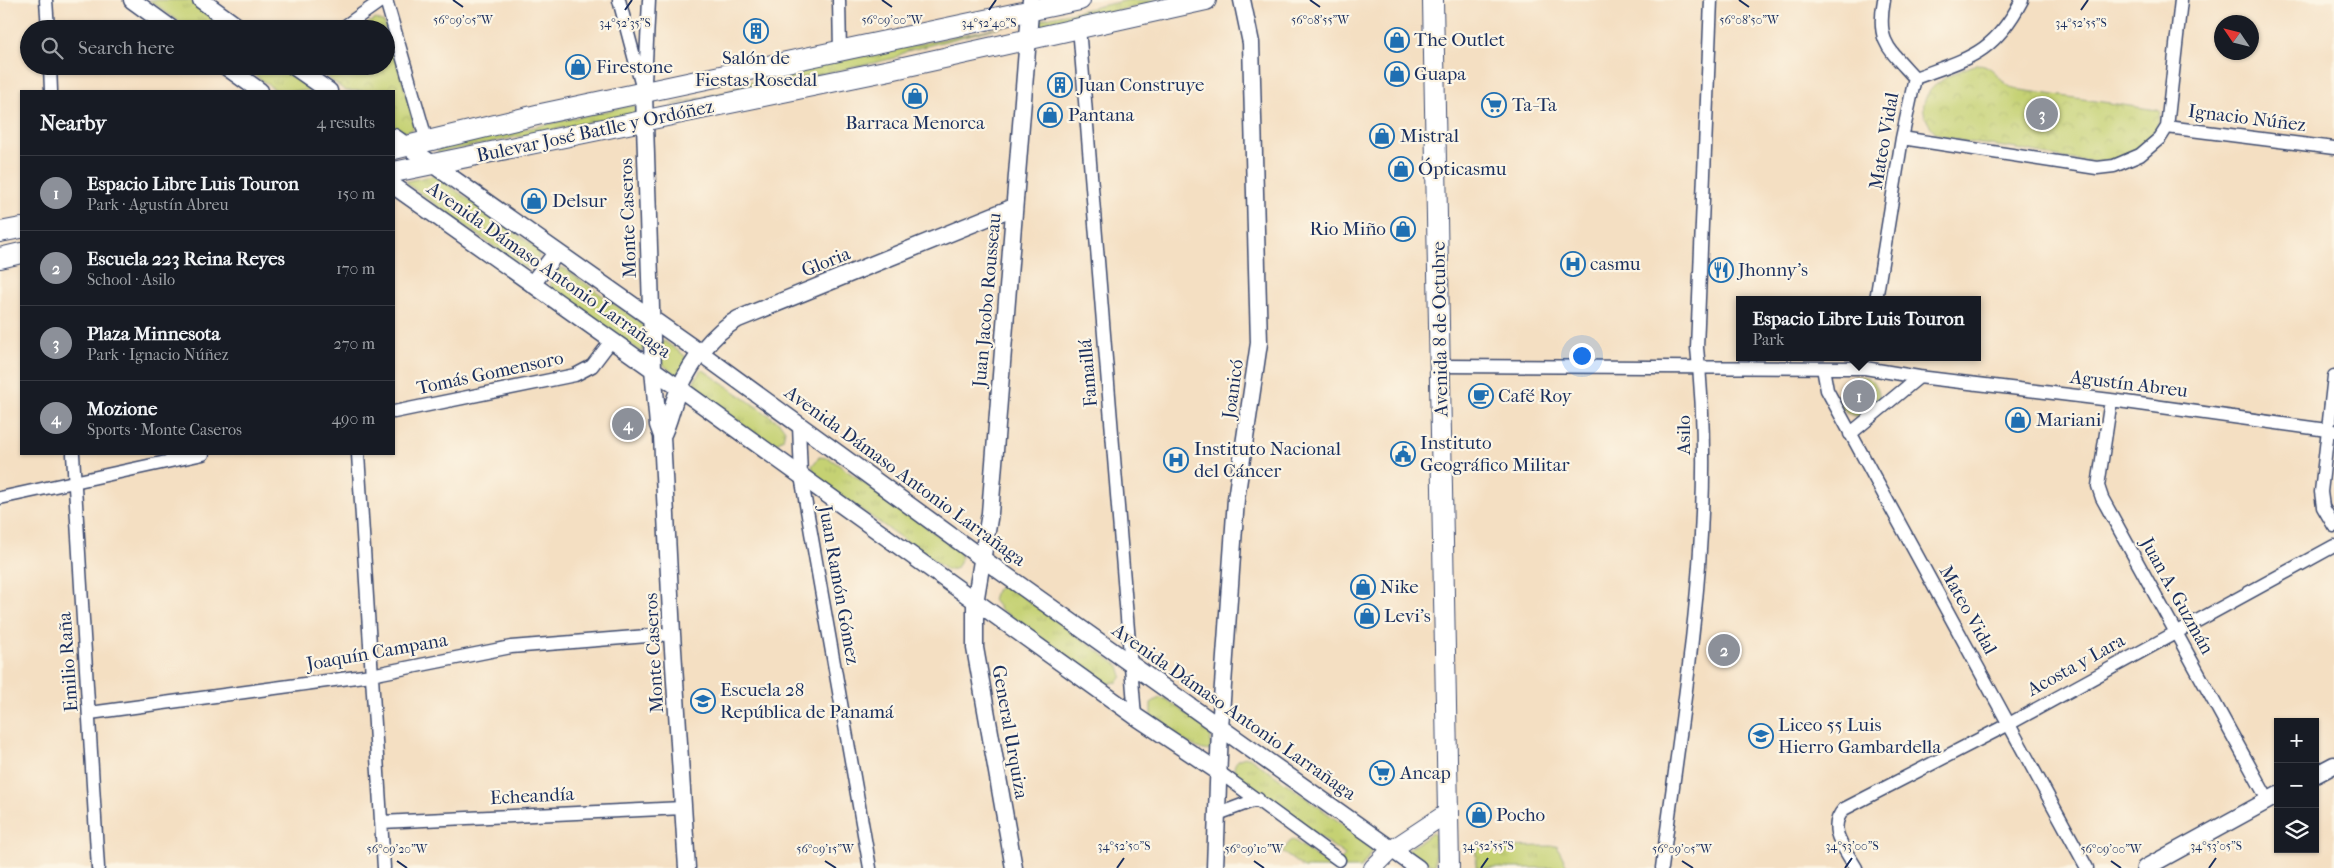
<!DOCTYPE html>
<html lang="en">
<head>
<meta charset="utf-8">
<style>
	body { margin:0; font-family:"IM FELL French Canon",serif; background:#20242c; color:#f1f3f6 }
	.controls { position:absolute; right:15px; bottom:15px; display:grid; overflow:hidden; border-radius:0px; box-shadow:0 1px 4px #0004 }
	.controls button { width:45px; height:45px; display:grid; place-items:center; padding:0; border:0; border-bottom:1px solid #363941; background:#171b24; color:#f1f3f6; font:25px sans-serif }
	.compass { position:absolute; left:2214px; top:15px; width:45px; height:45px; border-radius:50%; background:#171b24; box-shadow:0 1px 4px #0004; rotate:305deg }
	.you { position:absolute; left:1581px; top:355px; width:18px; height:18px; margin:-12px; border:4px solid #fff; border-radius:50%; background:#1a73e8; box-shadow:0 0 0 8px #1a73e833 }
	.badge { display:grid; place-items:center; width:32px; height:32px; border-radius:50%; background:#8c9099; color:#fff; font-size:16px; font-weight:700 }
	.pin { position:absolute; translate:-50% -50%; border:2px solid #fff; box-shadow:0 1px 5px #0006 }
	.popup { position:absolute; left:1736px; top:296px; width:245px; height:65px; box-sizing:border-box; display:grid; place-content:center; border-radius:0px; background:#171b24; filter:drop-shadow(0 1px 4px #0005); font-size:16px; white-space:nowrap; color:#9ea1a6 }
	.popup b { font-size:19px; color:#f1f3f6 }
	.popup::after { content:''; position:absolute; left:50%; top:100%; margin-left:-10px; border:10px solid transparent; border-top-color:#171b24 }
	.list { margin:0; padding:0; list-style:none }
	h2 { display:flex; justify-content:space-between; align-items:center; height:65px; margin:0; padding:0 20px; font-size:21px }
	h2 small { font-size:16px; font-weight:400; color:#9ea1a6 }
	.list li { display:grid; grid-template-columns:32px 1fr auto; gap:15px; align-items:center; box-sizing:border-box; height:75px; padding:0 20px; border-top:1px solid #363941 }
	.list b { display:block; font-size:19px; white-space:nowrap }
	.list p { margin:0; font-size:16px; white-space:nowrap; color:#9ea1a6 }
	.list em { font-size:16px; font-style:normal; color:#9ea1a6 }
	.icon { flex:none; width:28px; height:28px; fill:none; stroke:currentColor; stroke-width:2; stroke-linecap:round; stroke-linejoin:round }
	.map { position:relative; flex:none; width:2334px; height:868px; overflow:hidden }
	.search { position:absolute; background:#171b24; box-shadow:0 1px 4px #0004; left:20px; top:20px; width:375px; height:55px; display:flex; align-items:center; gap:12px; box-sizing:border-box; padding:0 18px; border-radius:28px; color:#9ea1a6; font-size:19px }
	.panel { position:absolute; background:#171b24; box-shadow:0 1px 4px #0004; left:20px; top:90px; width:375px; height:365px; border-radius:0px }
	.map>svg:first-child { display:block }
</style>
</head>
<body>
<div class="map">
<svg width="2334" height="868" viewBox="0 0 2334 868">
	<defs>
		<pattern id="grass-tufts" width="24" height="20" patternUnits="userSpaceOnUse" patternTransform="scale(1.25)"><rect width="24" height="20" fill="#c5d173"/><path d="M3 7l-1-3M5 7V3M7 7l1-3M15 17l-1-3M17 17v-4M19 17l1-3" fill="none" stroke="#a9b466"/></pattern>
		<pattern id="park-crowns" width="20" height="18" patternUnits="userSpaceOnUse" patternTransform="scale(1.25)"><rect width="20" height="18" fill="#c5d173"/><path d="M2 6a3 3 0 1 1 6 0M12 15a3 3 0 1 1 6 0" fill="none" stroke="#a9b466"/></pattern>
	</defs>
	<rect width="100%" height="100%" fill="#fcf5e5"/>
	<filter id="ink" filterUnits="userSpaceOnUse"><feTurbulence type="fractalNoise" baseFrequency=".02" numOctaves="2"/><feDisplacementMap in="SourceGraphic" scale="10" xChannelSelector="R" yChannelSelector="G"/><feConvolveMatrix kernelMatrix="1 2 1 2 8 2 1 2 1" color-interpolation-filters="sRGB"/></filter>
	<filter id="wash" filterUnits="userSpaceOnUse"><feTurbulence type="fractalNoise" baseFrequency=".0096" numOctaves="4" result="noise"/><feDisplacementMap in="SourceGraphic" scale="20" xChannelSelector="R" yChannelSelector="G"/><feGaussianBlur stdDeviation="1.12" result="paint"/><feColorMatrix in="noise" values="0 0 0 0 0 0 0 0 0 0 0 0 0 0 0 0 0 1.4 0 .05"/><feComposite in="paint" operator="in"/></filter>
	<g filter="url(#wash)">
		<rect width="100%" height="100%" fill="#f4dfc2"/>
		<path fill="url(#grass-tufts)" stroke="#708068" d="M149,0H189L230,29H189Z
			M1128,0H1167L1044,27L1040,24L1042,19Z
			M1004,26L907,51L894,58L869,64L672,105L729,91L759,78Z
			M242,66H282L317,91H277Z
			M633,105L637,108L635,113L438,153L437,151L440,148Z
			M432,176L437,177L538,249L539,257L530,267L524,268L406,183L407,181Z
			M559,268H564L642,324L645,329L644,351H640L551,287L550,282Z
			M664,341L684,355L687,360L677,376L660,362V344Z
			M702,369L780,423L785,430L783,439L775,444L766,441L693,389L692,384Z
			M819,457L829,458L960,551C963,562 958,571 947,570L816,478L812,466Z
			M1003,586L1012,589L1119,666L1122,676L1118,682L1106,684L1000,609L993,600L996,590Z
			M1159,698L1166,699L1208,730L1211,735L1210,750C1199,755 1161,724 1151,716V703Z
			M1249,757L1373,846V850L1361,868H1336L1345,855L1236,777C1231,766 1236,757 1249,757Z
			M1434,832L1435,836V866L1407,850Z
			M1292,839L1332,868H1304L1282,852Z
			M1557,846L1568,868H1477L1476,866V847Z"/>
		<path fill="url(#park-crowns)" stroke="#708068" d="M376,19L384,23L389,33L414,123L413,129C405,134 400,131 394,126V91H346L320,72L317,68L386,66V29H358Z
			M1981,64C1995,67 2001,83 2014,89L2157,110L2160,111C2157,144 2125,162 2094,161C2067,161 2037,152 2011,148C1987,144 1958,143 1936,133C1911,106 1927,86 1955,73C1964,69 1972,65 1981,64Z
			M1839 396a20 20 0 1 1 40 0a20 20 0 1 1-40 0Z"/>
	</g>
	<g filter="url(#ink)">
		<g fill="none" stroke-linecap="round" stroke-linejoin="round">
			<defs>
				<path id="minor" d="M46,0L48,29
					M386,0L427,142
					M619,0L644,94
					M839,0L840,52
					M1884,0C1876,42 1889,49 1915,78
					M1079,27L1135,716
					M341,29L382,0
					M50,66L51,91
					M1915,78C1968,58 1993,55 2022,0
					M645,82L649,0
					M2167,127L2334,148
					M1902,138L2097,168L2114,166L2140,155L2160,138L2167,127L2181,0
					M1876,300L1902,138L1915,78
					M1441,366L1865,368L1919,377
					M1823,368L1827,390L2087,868
					M2334,376L2321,492L2323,507L2334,526
					M2111,400L2098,486L2102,498L2268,800
					M394,412L575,375L592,366L611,341
					M799,425L801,476L870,868
					M1850,434L1919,377L2111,400L2334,431
					M73,454L98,868
					M358,454L384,868
					M0,498L203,454
					M90,713L371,675L511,647L672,634
					M1219,772L1339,860
					M1218,814L1258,799
					M381,822L683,808
					M1662,868C1684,696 1717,521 1697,348L1711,0
					M1856,868C1844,847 1826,829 1844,809L2009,724L2334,546"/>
				<path id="tertiary" d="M132,0L172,29
					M201,0L241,29
					M225,66L260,91
					M293,66L329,91
					M644,94L653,369L658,425L662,436L672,634L687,868
					M394,137L702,354L983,559L1418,868
					M394,186L679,388L1135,716L1219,772
					M532,284L557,252
					M662,436C670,421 672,404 679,389C691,363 712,333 738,319L1014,207
					M2315,775L2334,765
					M1014,868L975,648V603L990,513L1031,0
					M1215,868L1220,728L1236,499L1259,343L1251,43L1242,0
					M2145,868L2278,795"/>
				<path id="secondary" d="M1373,868L1391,850L1447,813"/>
				<path id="primary" d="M1433,0L1449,868
					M394,149L541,114L1080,0
					M394,172L890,70L1206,0
					M0,232L21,228
					M0,258L21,253"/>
			</defs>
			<use href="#minor" stroke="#3c496d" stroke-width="15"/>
			<use href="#tertiary" stroke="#3c496d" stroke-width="19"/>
			<use href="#secondary" stroke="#3c496d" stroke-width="20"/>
			<use href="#primary" stroke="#3c496d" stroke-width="22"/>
			<use href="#minor" stroke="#fff" stroke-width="12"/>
			<use href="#tertiary" stroke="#fff" stroke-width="16"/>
			<use href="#secondary" stroke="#fff" stroke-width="18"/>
			<use href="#primary" stroke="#fff" stroke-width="20"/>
		</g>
	</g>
	<path fill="none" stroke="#1b2f5e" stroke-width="2" d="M453,0L463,7M882,0L892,7M1310,0L1320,7M1739,0L1749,7M625,10L632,0M989,10L996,0M2081,10L2088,0M397,861L407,868M825,861L836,868M1254,861L1264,868M1682,861L1693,868M2111,861L2121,868M1117,868L1124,858M1481,868L1488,858M1845,868L1852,858M2209,868L2216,858"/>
	<defs>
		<symbol id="building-ring" viewBox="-11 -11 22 22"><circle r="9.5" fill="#fcf5e5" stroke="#1f6fb2" stroke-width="1.5"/><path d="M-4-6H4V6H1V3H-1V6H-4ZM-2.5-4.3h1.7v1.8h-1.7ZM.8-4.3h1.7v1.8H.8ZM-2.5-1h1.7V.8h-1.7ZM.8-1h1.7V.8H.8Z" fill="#1f6fb2"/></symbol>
		<symbol id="shop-ring" viewBox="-11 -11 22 22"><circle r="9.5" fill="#fcf5e5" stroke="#1f6fb2" stroke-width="1.5"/><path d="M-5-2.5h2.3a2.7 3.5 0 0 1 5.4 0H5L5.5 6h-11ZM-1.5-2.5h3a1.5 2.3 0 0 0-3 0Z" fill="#1f6fb2"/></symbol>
		<symbol id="supermarket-ring" viewBox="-11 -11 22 22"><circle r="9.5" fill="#fcf5e5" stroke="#1f6fb2" stroke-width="1.5"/><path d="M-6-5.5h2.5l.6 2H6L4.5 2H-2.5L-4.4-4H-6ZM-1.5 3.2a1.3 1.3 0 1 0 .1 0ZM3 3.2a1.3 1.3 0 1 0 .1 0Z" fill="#1f6fb2"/></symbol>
		<symbol id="hospital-ring" viewBox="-11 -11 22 22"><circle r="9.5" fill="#fcf5e5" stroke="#1f6fb2" stroke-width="1.5"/><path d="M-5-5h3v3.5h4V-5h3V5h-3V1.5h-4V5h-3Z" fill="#1f6fb2"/></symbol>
		<symbol id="restaurant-ring" viewBox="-11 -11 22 22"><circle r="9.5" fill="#fcf5e5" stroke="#1f6fb2" stroke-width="1.5"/><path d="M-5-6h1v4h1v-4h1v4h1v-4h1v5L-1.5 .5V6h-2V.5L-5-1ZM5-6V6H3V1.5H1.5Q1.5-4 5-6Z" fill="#1f6fb2"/></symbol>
		<symbol id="cafe-ring" viewBox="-11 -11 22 22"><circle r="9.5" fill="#fcf5e5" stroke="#1f6fb2" stroke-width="1.5"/><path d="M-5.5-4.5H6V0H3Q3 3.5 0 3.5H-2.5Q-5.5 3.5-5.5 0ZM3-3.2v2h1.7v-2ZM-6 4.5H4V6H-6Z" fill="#1f6fb2"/></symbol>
		<symbol id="civic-ring" viewBox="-11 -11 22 22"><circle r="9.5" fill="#fcf5e5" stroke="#1f6fb2" stroke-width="1.5"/><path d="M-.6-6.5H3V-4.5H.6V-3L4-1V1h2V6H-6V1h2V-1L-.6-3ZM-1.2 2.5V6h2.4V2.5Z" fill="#1f6fb2"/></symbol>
		<symbol id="school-ring" viewBox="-11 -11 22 22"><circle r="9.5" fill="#fcf5e5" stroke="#1f6fb2" stroke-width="1.5"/><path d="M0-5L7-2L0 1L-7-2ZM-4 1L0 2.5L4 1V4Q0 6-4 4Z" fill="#1f6fb2"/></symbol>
	</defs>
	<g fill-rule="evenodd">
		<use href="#building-ring" x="742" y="17" width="28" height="28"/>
		<use href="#shop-ring" x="1383" y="26" width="28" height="28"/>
		<use href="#shop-ring" x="564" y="53" width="28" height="28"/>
		<use href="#shop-ring" x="1383" y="60" width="28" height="28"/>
		<use href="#building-ring" x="1046" y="71" width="28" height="28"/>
		<use href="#shop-ring" x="901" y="82" width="28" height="28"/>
		<use href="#supermarket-ring" x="1480" y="91" width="28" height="28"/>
		<use href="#shop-ring" x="1036" y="101" width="28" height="28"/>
		<use href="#shop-ring" x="1368" y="122" width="28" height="28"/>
		<use href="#shop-ring" x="1387" y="155" width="28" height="28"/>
		<use href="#shop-ring" x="520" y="187" width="28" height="28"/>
		<use href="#shop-ring" x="1389" y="215" width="28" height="28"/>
		<use href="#hospital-ring" x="1559" y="250" width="28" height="28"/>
		<use href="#restaurant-ring" x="1707" y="256" width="28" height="28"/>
		<use href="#cafe-ring" x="1467" y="382" width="28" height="28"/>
		<use href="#shop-ring" x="2004" y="406" width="28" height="28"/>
		<use href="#civic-ring" x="1389" y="440" width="28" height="28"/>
		<use href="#hospital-ring" x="1162" y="446" width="28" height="28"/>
		<use href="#shop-ring" x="1349" y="573" width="28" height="28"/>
		<use href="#shop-ring" x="1353" y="602" width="28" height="28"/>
		<use href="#school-ring" x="689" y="687" width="28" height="28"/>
		<use href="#school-ring" x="1747" y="722" width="28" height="28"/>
		<use href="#supermarket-ring" x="1368" y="759" width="28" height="28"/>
		<use href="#shop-ring" x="1465" y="801" width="28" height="28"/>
	</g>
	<g text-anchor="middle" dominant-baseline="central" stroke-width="4.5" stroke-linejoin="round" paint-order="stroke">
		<g font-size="19" fill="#1b2f5e" stroke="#fcf5e5" text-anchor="start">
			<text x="1414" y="40">The Outlet</text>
			<text x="756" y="58" text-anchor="middle">Salón de<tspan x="756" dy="22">Fiestas Rosedal</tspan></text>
			<text x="596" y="67">Firestone</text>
			<text x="1414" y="74">Guapa</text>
			<text x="1078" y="85">Juan Construye</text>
			<text x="1512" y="105">Ta-Ta</text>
			<text x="1068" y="115">Pantana</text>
			<text x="915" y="123" text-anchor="middle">Barraca Menorca</text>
			<text x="1400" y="136">Mistral</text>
			<text x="1418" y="169">Ópticasmu</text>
			<text x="552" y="201">Delsur</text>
			<text x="1386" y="229" text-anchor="end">Rio Miño</text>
			<text x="1590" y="264">casmu</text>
			<text x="1738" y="270">Jhonny's</text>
			<text x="1498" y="396">Café Roy</text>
			<text x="2036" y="420">Mariani</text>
			<text x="1420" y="443">Instituto<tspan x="1420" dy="22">Geográfico Militar</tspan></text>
			<text x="1194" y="449">Instituto Nacional<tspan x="1194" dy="22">del Cáncer</tspan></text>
			<text x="1380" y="587">Nike</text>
			<text x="1384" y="616">Levi's</text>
			<text x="720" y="690">Escuela 28<tspan x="720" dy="22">República de Panamá</tspan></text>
			<text x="1778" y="725">Liceo 55 Luis<tspan x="1778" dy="22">Hierro Gambardella</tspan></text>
			<text x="1400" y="773">Ancap</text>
			<text x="1496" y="815">Pocho</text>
		</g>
		<g font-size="19" fill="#1b2f5e" stroke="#fcf5e5">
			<text transform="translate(2247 118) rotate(7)">Ignacio Núñez</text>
			<text transform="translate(595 131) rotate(-12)">Bulevar José Batlle y Ordóñez</text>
			<text transform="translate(1884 141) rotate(-80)">Mateo Vidal</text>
			<text transform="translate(628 218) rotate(-92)">Monte Caseros</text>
			<text transform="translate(826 262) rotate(-22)">Gloria</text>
			<text transform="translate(549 270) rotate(35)">Avenida Dámaso Antonio Larrañaga</text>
			<text transform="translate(987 300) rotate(-85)">Juan Jacobo Rousseau</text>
			<text transform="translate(1440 329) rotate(-91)">Avenida 8 de Octubre</text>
			<text transform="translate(490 373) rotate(-12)">Tomás Gomensoro</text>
			<text transform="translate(1088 373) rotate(-95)">Famaillá</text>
			<text transform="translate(2129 384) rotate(7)">Agustín Abreu</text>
			<text transform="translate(1233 389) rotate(-82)">Joanicó</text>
			<text transform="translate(1684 435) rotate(-90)">Asilo</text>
			<text transform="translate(905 476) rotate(36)">Avenida Dámaso Antonio Larrañaga</text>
			<text transform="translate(839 585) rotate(80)">Juan Ramón Gómez</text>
			<text transform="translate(2177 596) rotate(61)">Juan A. Guzmán</text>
			<text transform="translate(1968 610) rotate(61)">Mateo Vidal</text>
			<text transform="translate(377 652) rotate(-10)">Joaquín Campana</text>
			<text transform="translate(654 653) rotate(-93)">Monte Caseros</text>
			<text transform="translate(68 662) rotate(-94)">Emilio Raña</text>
			<text transform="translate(2076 665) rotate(-29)">Acosta y Lara</text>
			<text transform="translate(1234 712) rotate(35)">Avenida Dámaso Antonio Larrañaga</text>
			<text transform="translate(1010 732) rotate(80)">General Urquiza</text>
			<text transform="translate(532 796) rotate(-3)">Echeandía</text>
		</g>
	</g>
	<g font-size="12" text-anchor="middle" fill="#1b2f5e" stroke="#fcf5e5" stroke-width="4.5" stroke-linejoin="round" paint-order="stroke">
		<text x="892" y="24">56°09'00"W</text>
		<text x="463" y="24">56°09'05"W</text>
		<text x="1320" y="24">56°08'55"W</text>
		<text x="1749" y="24">56°08'50"W</text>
		<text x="625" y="27">34°52'35"S</text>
		<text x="989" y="27">34°52'40"S</text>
		<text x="2081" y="27">34°52'55"S</text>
		<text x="1124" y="850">34°52'50"S</text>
		<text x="1488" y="850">34°52'55"S</text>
		<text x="1852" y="850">34°53'00"S</text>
		<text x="2216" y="850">34°53'05"S</text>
		<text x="397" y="853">56°09'20"W</text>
		<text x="825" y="853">56°09'15"W</text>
		<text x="1254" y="853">56°09'10"W</text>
		<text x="1682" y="853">56°09'05"W</text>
		<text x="2111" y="853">56°09'00"W</text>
	</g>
</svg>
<div class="controls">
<button>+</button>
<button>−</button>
<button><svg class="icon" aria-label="layers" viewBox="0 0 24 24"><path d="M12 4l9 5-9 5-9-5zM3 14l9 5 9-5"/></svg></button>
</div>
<svg class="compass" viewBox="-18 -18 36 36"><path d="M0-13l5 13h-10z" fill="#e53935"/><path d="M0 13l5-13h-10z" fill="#9ea1a6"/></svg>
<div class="you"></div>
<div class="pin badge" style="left:1859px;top:396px">1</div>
<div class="popup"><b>Espacio Libre Luis Touron</b>Park</div>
<div class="pin badge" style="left:1724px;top:650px">2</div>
<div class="pin badge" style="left:2042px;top:114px">3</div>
<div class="pin badge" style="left:628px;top:424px">4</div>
<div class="search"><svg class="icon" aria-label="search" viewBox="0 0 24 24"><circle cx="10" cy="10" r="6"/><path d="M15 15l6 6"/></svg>Search here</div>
<section class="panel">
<h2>Nearby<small>4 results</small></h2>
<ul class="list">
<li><span class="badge">1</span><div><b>Espacio Libre Luis Touron</b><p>Park · Agustín Abreu</p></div><em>150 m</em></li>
<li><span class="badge">2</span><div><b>Escuela 223 Reina Reyes</b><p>School · Asilo</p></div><em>170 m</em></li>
<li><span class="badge">3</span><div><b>Plaza Minnesota</b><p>Park · Ignacio Núñez</p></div><em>270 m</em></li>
<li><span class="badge">4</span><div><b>Mozione</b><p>Sports · Monte Caseros</p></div><em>490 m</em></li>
</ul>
</section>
</div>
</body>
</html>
